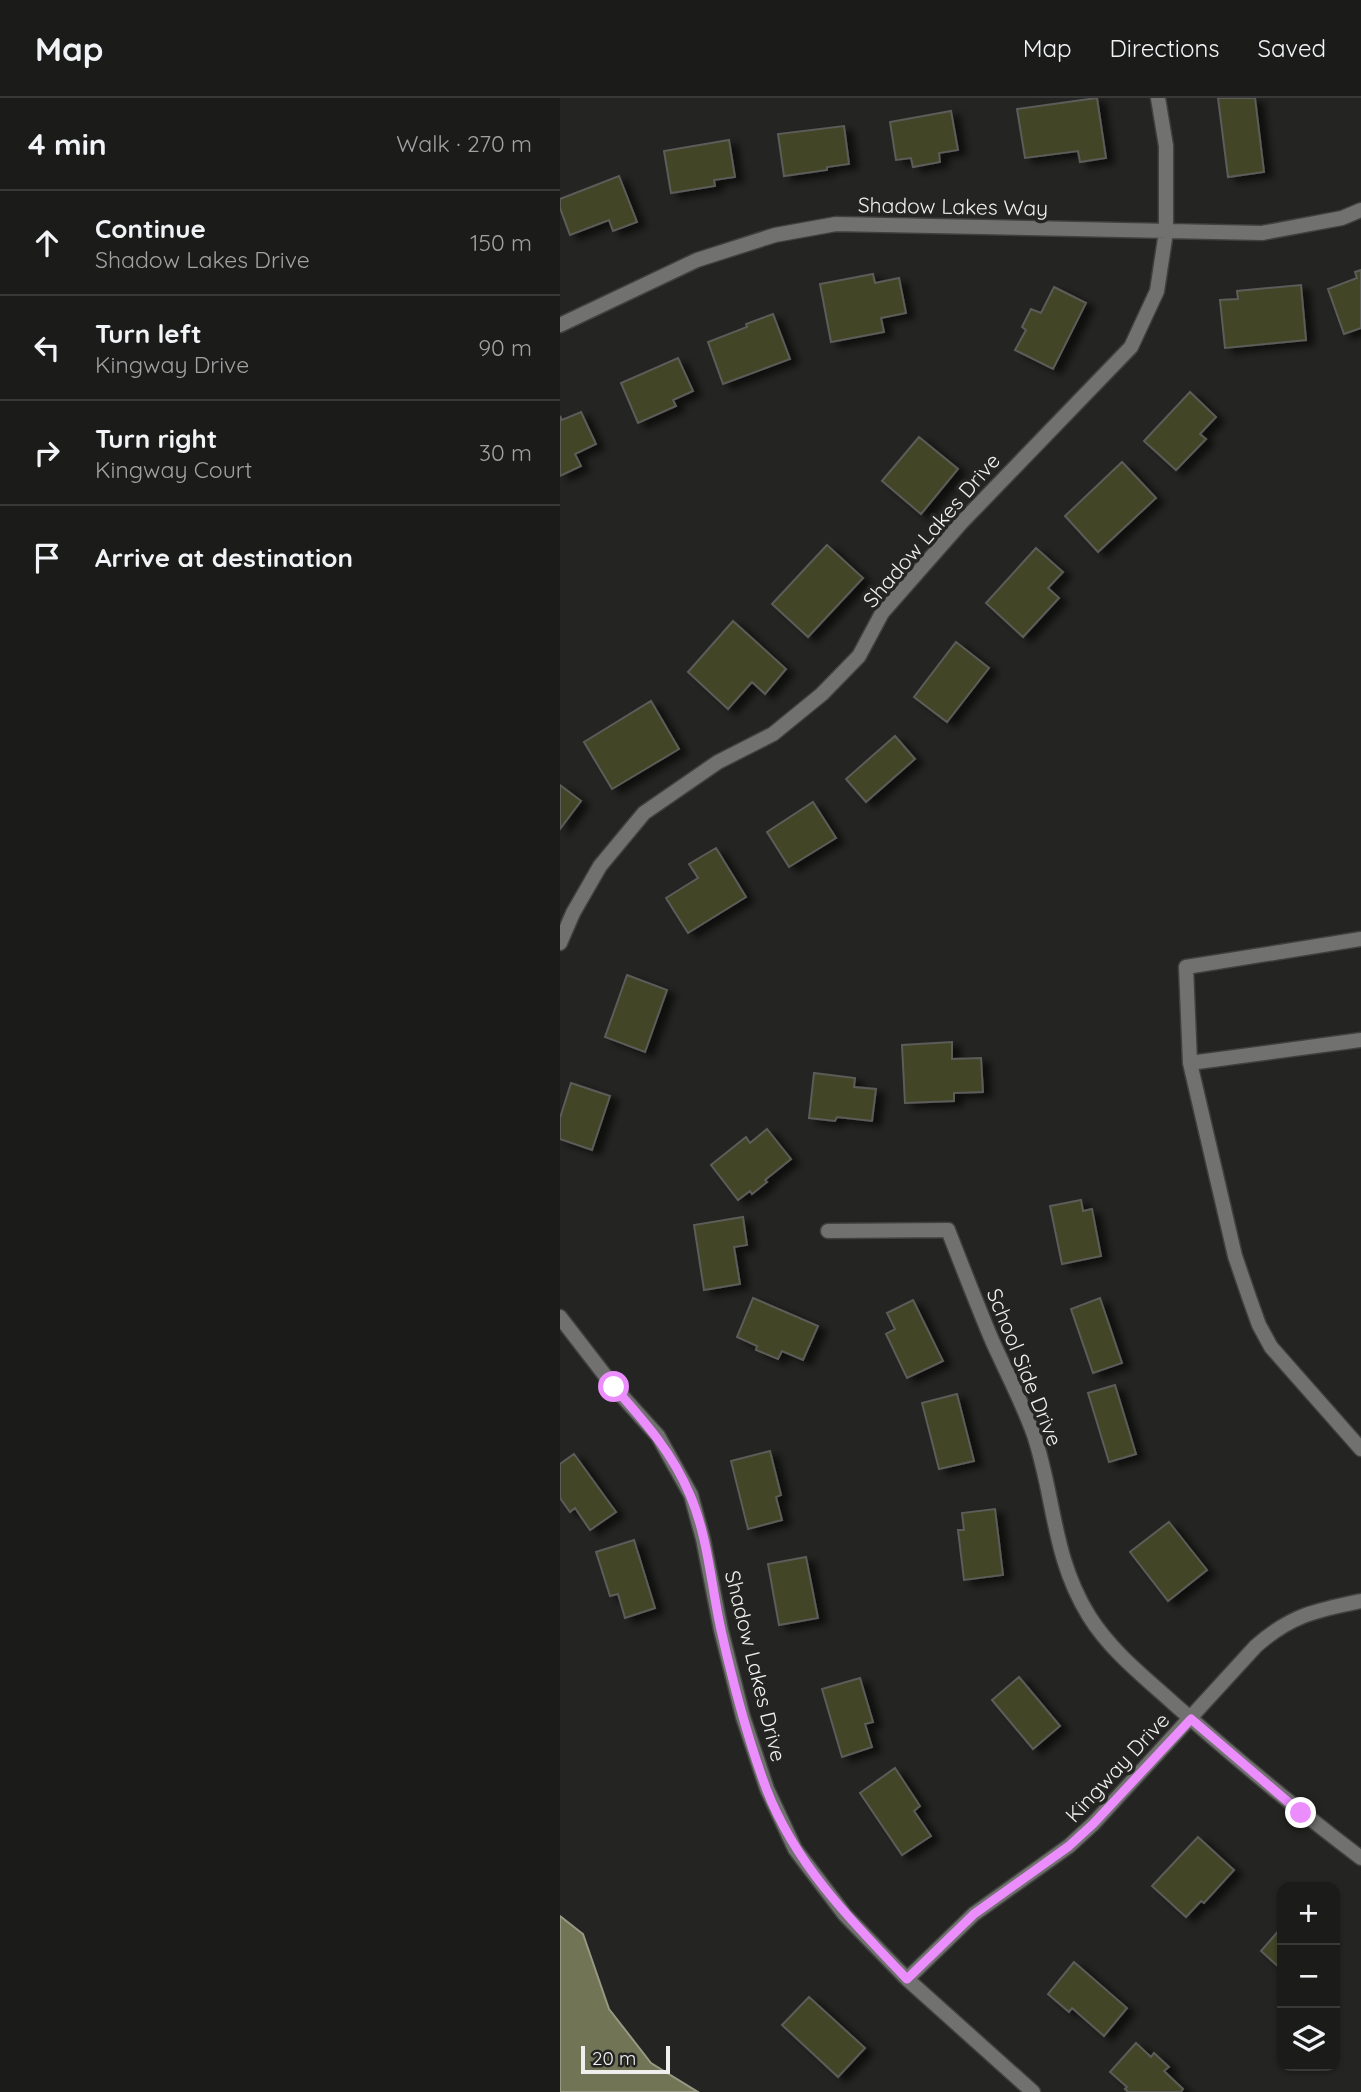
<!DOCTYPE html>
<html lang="en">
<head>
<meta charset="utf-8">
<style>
	body { margin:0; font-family:Quicksand,sans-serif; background:#282827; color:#f1f3f6 }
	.controls { position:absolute; right:21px; bottom:21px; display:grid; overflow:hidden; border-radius:14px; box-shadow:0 2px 5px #0004 }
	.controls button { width:63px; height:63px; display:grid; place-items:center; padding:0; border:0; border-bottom:2px solid #393939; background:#1b1b1a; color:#f1f3f6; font:35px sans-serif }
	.scale { position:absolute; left:21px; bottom:18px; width:89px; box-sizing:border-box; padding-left:7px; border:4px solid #eff0ee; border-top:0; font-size:19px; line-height:24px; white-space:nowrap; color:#eff0ee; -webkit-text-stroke:5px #242422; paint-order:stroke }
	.stop { position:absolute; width:21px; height:21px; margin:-16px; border:5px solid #eb8dfc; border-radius:50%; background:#fff }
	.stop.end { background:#eb8dfc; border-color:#fff; box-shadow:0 2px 7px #0008 }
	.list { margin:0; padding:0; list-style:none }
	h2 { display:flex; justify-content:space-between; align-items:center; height:91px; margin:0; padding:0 28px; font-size:30px }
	h2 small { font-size:23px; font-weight:400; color:#a0a1a2 }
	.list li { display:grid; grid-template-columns:46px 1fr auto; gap:21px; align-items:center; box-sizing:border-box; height:105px; padding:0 28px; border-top:2px solid #393939 }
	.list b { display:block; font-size:26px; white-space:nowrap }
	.list p { margin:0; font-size:23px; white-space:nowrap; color:#a0a1a2 }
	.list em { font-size:23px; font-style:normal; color:#a0a1a2 }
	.icon { flex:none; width:38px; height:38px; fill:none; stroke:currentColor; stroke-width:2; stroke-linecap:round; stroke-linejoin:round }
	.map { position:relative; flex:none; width:801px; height:1994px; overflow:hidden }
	header { display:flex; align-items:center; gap:42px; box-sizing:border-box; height:98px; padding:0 35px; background:#1b1b1a; border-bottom:2px solid #393939 }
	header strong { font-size:33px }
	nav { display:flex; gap:38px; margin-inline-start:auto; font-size:24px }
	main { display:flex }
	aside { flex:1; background:#1b1b1a }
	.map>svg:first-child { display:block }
</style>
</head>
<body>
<header>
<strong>Map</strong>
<nav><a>Map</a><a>Directions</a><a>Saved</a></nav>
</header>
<main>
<aside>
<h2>4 min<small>Walk · 270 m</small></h2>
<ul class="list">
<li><svg class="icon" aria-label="ahead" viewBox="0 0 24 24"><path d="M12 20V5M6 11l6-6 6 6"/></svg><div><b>Continue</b><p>Shadow Lakes Drive</p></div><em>150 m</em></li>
<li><svg class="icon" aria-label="left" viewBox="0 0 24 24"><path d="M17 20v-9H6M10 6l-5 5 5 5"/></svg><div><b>Turn left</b><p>Kingway Drive</p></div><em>90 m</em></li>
<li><svg class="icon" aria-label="right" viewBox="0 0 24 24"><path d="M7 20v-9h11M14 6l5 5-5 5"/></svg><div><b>Turn right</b><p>Kingway Court</p></div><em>30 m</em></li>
<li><svg class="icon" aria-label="arrive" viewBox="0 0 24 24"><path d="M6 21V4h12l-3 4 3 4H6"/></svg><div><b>Arrive at destination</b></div></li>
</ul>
</aside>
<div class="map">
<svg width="801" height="1994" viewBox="0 0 801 1994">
	<defs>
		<filter id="shadow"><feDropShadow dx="8" dy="4.5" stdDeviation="3.5" flood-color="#0009"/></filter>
	</defs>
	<rect width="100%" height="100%" fill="#242422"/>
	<path fill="#727456" stroke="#989984" stroke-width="2" d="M0,1818L23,1836L49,1911L91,1965L138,1994H0Z"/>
	<path fill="#434428" stroke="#5c5c59" stroke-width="2" filter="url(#shadow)" d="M537,0L546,60L520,64L518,53L465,60L457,11Z
		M658,0H695L704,74L668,79Z
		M391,13L398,52L379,55L380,64L353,69L351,60L336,62L330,24Z
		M284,28L289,66L267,69V72L224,78L218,36Z
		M169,42L175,79L154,82L155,88L111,95L104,53Z
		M59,78L77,124L53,133L49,122L10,137L0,110V101Z
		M801,172V230L784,236L768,191L797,180L795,174Z
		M313,176L315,185L339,180L346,215L321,220L324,234L271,244L260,186Z
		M741,187L746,242L665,250L660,202L678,201L677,193Z
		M494,189L526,205L493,271L455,252L466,232L462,229L471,211L481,215Z
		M213,216L230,261L163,286L148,244L187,229L186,226Z
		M118,260L133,293L113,302L116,308L78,325L61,285Z
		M630,294L656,319L640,336L646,341L616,372L584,343Z
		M21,314L36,346L15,356L21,368L0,378V318L2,322Z
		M359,339L398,371L361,416L322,383Z
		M562,364L596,400L538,454L505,418Z
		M267,447L303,480L248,539L212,506Z
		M476,450L503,474L488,490L499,500L463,539L426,505Z
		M173,523L226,571L205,596L192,584L168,611L128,574Z
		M396,544L429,570L387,624L354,599Z
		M91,603L119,651L52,691L24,644Z
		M335,638L355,661L306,704L286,681Z
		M0,687L21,703L0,731Z
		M253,704L276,740L229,769L207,734Z
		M156,750L186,799L128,835L106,800L138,780L129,766Z
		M67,877L107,892L85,954L45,939Z
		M392,944V961L421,960L423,994L394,995V1003L345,1005L342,947Z
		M254,975L295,980L294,989L316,991L312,1023L277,1019L275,1023L249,1020Z
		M11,985L50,998L32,1052L0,1041V1020Z
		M207,1031L231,1061L205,1082L207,1084L192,1096L190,1093L178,1102L151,1067L186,1039L190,1045Z
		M521,1102L523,1113L532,1111L541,1158L502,1166L490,1108Z
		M183,1119L187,1147L174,1149L180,1186L144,1192L134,1127Z
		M193,1200L258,1228L243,1262L222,1253L218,1261L196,1252L197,1248L177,1239Z
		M540,1200L562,1265L533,1275L511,1211Z
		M353,1202L383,1263L347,1280L326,1236L335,1231L327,1215Z
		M555,1287L576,1356L549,1364L528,1295Z
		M397,1296L414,1363L379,1371L362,1305Z
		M210,1353L221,1397L216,1399L222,1422L188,1431L171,1363Z
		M14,1356L56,1414L30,1432L15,1410L10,1414L0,1400V1366Z
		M435,1411L443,1477L404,1482L398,1432H404L402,1415Z
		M609,1424L647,1472L608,1503L570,1454Z
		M74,1442L95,1510L65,1520L58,1496L50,1498L36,1454Z
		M246,1459L258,1520L219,1527L208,1466Z
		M459,1579L500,1628L473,1651L432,1602Z
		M300,1580L313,1624L305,1626L312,1649L282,1659L262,1591Z
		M335,1670L360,1708L354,1713L371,1738L342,1757L300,1695Z
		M638,1739L674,1772L644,1805L641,1803L626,1819L592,1788Z
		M721,1830L722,1831V1872L701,1853Z
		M514,1864L567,1910L544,1938L512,1910L509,1914L488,1896Z
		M249,1899L305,1950L278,1979L222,1927Z
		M576,1945L591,1959L594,1955L609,1969L604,1973L623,1991L621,1994H568L565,1991L567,1989L550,1974Z"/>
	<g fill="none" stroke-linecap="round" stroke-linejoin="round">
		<defs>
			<path id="lane" d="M801,841L626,869L630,965L675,1158L689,1199L699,1227L711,1249L801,1351
				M630,965L801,942"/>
			<path id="street" d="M0,227L137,162L215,137L276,126L702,135L782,120L801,112
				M0,845L13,815L40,768L84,715L158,664L213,636L262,596L299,558L322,515L402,424L571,249L597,193L606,134V48L598,0
				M268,1133L388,1132C402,1168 416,1204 431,1240C445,1272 462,1303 474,1337C495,1400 492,1458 529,1518C551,1553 583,1578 613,1605C674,1659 736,1711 801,1760
				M0,1219L54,1289L98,1338L131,1397L143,1441L161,1532L183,1619L207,1691L235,1751L285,1817L347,1881L473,1994
				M347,1881L414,1816L509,1748L533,1726L696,1548C731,1517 757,1512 801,1503"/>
		</defs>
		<use href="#lane" stroke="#40413f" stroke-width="17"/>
		<use href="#street" stroke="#40413f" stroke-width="17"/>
		<use href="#lane" stroke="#717170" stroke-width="14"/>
		<use href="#street" stroke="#717170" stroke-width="14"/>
	</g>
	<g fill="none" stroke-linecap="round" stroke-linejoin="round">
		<path stroke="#eb8dfc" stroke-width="9" d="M54,1289C85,1324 112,1354 130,1397C148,1439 151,1487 161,1532C173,1585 187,1639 206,1690C235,1766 291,1823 347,1881L414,1816L509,1748L533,1726L631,1621L741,1715"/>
	</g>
	<g text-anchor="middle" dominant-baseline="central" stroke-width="7" stroke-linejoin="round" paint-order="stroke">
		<g font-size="21" fill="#eff0ee" stroke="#242422">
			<text transform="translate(393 108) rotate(1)">Shadow Lakes Way</text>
			<text transform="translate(371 432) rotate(-49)">Shadow Lakes Drive</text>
			<text transform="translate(465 1269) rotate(68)">School Side Drive</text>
			<text transform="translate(196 1568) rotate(76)">Shadow Lakes Drive</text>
			<text transform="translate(557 1669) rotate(-47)">Kingway Drive</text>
		</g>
	</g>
</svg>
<div class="controls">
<button>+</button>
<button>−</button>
<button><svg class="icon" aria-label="layers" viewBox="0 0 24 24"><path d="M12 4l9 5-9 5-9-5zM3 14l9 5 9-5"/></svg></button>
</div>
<div class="scale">20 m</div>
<div class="stop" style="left:54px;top:1289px"></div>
<div class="stop end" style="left:741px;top:1715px"></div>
</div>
</main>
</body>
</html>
